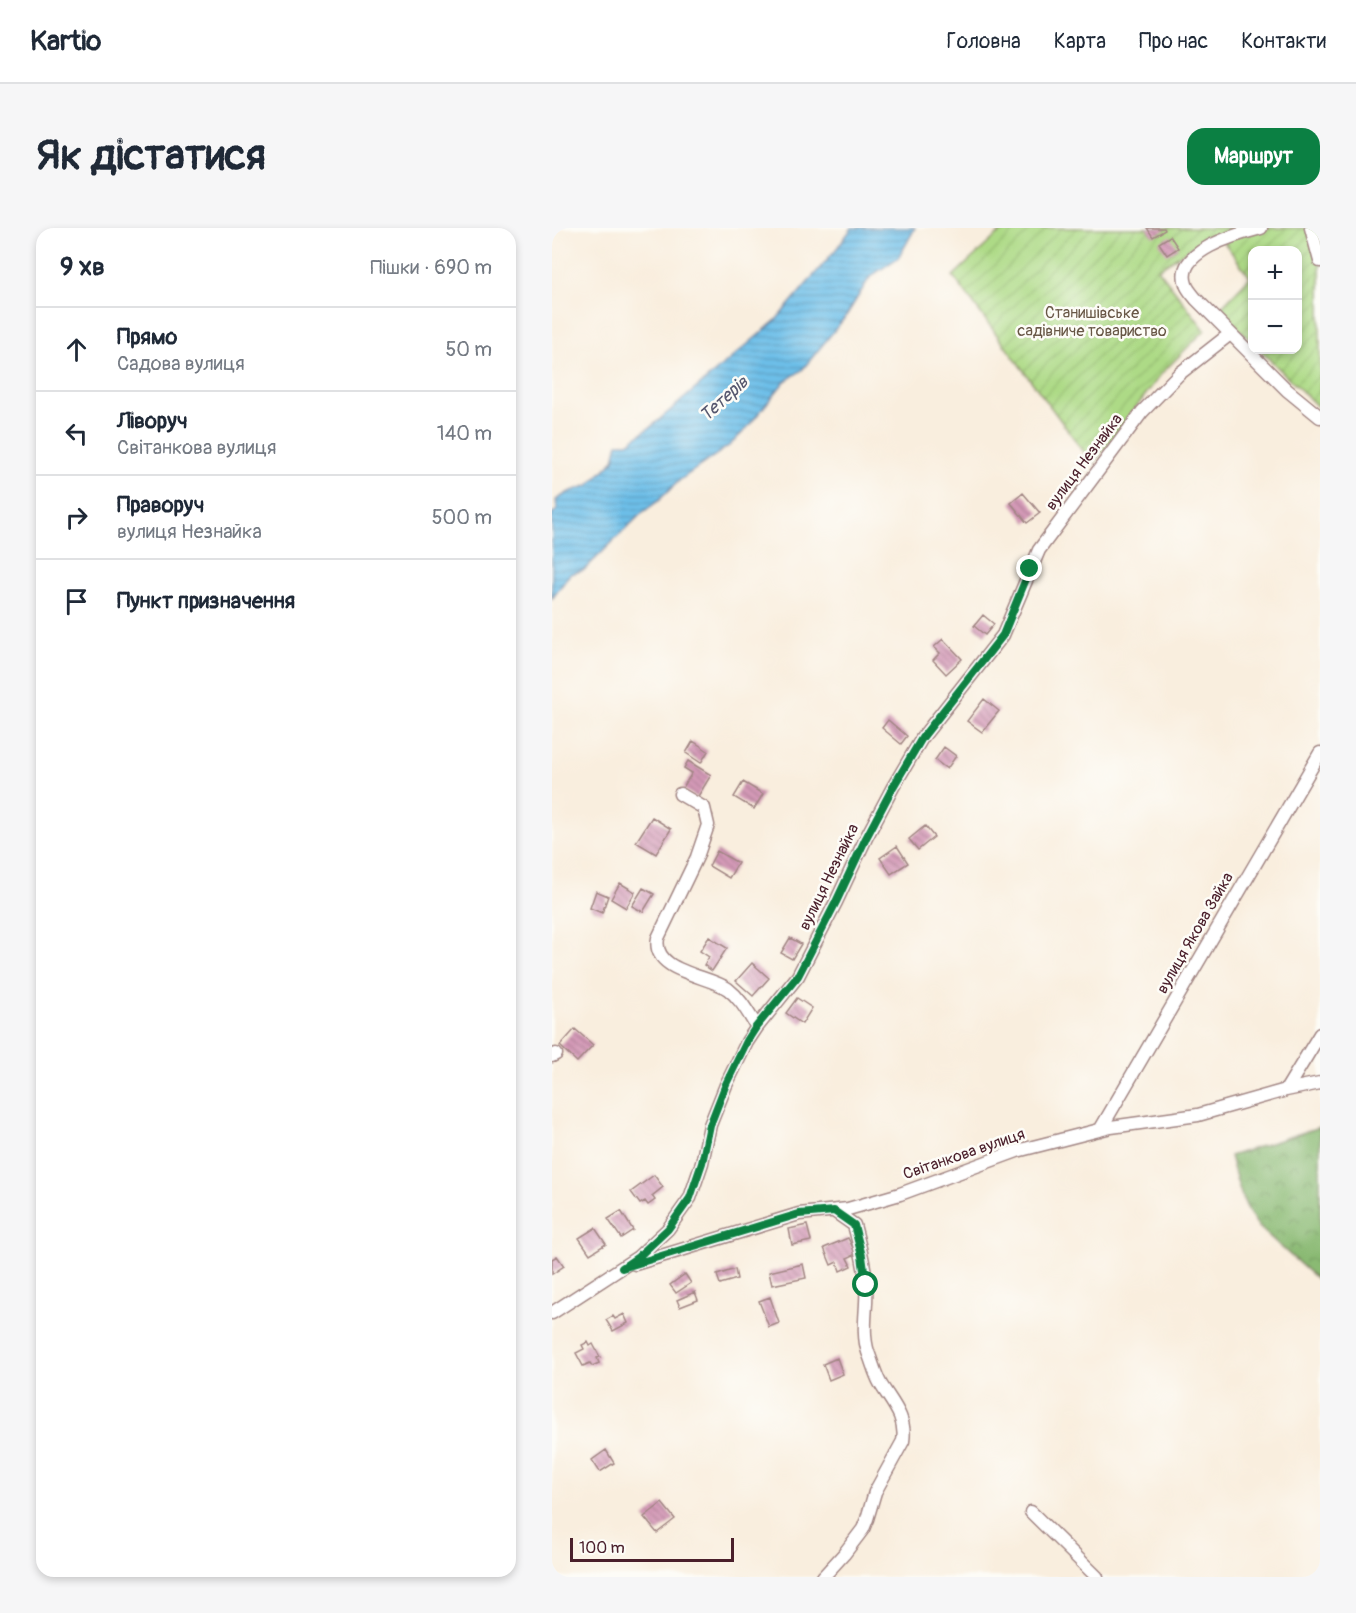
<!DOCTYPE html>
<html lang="uk">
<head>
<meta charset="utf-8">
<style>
	body { margin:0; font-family:Pangolin,sans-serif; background:#f6f6f7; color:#1f2937 }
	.controls { position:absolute; right:18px; top:18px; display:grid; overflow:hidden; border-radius:12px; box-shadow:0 3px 9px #0003 }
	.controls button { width:54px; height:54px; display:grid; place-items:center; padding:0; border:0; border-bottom:2px solid #e0e1e3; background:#fff; color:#1f2937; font:30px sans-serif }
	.scale { position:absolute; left:18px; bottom:15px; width:164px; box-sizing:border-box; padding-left:6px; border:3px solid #4a1f2b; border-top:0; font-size:16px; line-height:21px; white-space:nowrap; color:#4a1f2b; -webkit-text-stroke:4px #fdfcf7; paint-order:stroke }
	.stop { position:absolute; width:18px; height:18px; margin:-14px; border:4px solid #0b8043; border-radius:50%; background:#fff }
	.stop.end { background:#0b8043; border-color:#fff; box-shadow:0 2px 6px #0008 }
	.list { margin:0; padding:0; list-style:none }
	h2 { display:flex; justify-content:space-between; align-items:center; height:78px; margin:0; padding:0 24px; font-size:26px }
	h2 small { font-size:20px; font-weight:400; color:#747a83 }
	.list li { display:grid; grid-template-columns:39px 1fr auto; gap:18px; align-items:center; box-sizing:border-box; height:84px; padding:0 24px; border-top:2px solid #e0e1e3 }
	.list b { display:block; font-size:22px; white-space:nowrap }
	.list p { margin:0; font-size:20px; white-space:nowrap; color:#747a83 }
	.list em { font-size:20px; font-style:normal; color:#747a83 }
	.icon { flex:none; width:33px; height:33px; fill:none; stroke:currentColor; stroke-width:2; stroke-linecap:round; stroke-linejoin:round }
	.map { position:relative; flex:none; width:768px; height:1349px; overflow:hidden; border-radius:18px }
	header { display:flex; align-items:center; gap:36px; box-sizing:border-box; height:84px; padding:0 30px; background:#fff; border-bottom:2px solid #e0e1e3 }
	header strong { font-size:28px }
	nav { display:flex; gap:33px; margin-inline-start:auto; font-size:21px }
	.intro { display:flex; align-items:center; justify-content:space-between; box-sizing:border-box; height:144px; padding:0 36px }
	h1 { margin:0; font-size:42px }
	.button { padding:15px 27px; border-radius:18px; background:#0b8043; color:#fff; font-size:21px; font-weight:700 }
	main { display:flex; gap:36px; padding:0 36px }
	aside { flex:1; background:#fff; border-radius:18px; box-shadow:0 3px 9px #0003 }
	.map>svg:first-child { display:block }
</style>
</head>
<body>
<header>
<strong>Kartio</strong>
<nav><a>Головна</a><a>Карта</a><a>Про нас</a><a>Контакти</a></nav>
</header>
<div class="intro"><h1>Як дістатися</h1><a class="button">Маршрут</a></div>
<main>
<aside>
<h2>9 хв<small>Пішки · 690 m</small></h2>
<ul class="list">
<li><svg class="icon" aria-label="ahead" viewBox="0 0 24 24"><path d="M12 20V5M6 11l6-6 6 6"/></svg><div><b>Прямо</b><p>Садова вулиця</p></div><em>50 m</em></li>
<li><svg class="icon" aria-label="left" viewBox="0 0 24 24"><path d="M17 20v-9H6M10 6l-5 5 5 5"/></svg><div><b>Ліворуч</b><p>Світанкова вулиця</p></div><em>140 m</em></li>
<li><svg class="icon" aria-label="right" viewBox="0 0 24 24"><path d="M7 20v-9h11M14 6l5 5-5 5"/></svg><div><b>Праворуч</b><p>вулиця Незнайка</p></div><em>500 m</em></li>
<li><svg class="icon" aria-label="arrive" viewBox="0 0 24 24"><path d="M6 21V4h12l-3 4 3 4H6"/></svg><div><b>Пункт призначення</b></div></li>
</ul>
</aside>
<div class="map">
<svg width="768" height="1349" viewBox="0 0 768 1349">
	<defs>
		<pattern id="forest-crowns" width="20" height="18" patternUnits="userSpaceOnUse" patternTransform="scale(1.5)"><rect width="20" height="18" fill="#8aba73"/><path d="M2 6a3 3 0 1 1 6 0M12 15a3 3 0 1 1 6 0" fill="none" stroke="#73975f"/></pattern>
		<pattern id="garden-furrows" width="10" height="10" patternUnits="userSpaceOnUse" patternTransform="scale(1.5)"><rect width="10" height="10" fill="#adda86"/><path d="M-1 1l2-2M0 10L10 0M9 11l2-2" fill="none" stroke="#96bb74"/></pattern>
		<pattern id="water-rules" width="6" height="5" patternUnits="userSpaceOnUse" patternTransform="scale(1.5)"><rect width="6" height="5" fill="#6dbfe9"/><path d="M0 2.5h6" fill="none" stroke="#5c9bbd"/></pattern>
		<pattern id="building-back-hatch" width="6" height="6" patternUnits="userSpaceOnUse" patternTransform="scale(1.5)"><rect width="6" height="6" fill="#d49ab7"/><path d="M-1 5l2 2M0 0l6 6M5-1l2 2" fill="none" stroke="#ae7d95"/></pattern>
	</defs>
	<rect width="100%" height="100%" fill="#fdfcf7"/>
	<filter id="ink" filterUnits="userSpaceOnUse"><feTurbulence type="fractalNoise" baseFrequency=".0167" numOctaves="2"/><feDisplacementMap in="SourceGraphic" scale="12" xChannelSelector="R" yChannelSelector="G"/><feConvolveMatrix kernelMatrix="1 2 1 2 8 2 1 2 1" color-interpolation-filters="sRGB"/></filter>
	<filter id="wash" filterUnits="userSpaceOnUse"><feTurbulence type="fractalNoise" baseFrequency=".008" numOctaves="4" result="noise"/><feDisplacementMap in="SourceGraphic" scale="24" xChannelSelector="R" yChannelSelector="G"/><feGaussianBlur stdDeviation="1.35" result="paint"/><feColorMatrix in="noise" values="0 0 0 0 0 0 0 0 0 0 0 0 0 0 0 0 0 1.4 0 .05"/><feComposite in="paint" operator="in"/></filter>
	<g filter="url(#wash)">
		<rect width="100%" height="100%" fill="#f9eede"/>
		<path fill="url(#forest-crowns)" stroke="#6a6c4f" stroke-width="1.5" d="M768,899V1054L707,999C689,975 686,956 678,928Z"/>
		<path fill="url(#garden-furrows)" stroke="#7c7c58" stroke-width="1.5" d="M456,0H768V181L708,122H746V22H700V114L667,81L698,49L668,9L654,10L606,41L653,102L610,145L541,236L401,48L445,7Z"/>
		<path fill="url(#water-rules)" stroke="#5c6f8a" stroke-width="1.5" d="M300,0H363L347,29L318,49L294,88L250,142L232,154L194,201L178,217L128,252L106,273L90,285L32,342L18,346L0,371V286L5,282L4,272L17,264L37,257L62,232L66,215H76L101,197L224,92L285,20Z"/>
		<g id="blocks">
			<path fill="url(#building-back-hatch)" d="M595,0H612L613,2L601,9Z
				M618,8L626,20L615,27L607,15Z
				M471,265L488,285L475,295L459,275Z
				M431,387L442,396L433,407L422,398Z
				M391,411L410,431L394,446L381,432L388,425L382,419Z
				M432,471L447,483L430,504L415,493Z
				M336,492L355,508L349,516L330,500Z
				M141,513L156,523L149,535L134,525Z
				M392,519L404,528L395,541L383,532Z
				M136,533L159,547L145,570L130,561L140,545L132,540Z
				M191,554L211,566L202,581L182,569Z
				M100,589L119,601L104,626L84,614Z
				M373,598L382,609L366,622L357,611Z
				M345,618L356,635L339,646L328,630Z
				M165,623L186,635L177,650L157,638Z
				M68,655L83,664L74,680L59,671Z
				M91,660L102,666L91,684L80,678Z
				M44,663L56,668L50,685L38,680Z
				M157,709L175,720L160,743L152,737L157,729L148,723Z
				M238,710L249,716L240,731L229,725Z
				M200,735L217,750L201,768L184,753Z
				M245,770L260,780L250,796L234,785Z
				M23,801L41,817L25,834L8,818Z
				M102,947L111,959L100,968L103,972L96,977L93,973L88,976L79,964Z
				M69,983L81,1002L69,1010L56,991Z
				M255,997L259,1013L240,1017L237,1001Z
				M43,1000L54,1016L38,1026L27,1010Z
				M296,1010L304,1026L295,1030L299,1038L288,1043L285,1034L279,1037L272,1020Z
				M5,1028L12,1038L0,1046V1031Z
				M251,1036L254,1050L220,1057L217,1044Z
				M183,1041L185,1051L168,1056L165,1047Z
				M133,1046L139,1055L124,1065L118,1057Z
				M143,1064L146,1072L128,1079L125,1072Z
				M218,1069L227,1095L217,1099L207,1073Z
				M72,1086L76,1095L61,1103L54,1092L61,1088L63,1091Z
				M36,1114L38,1118L41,1116L48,1129L45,1130L47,1135L40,1138L38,1135L31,1138L24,1125L32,1121L30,1117Z
				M285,1130L291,1146L277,1152L271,1136Z
				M54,1222L62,1235L48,1244L40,1232Z
				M110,1275L123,1291L105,1305L92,1289Z"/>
		</g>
	</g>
	<g filter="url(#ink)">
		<use href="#blocks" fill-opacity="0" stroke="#a28684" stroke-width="1.5"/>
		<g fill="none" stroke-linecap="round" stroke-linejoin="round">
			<defs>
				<path id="minor" d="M709,0C686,6 622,23 634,56C635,61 641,67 644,71L735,162L768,189
					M759,0L768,33
					M128,566L152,580L156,597L145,629L106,710C99,744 156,747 176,761C189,771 196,785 205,799
					M0,828L4,826
					M734,862L768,806
					M548,902L768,525
					M83,1036L247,986L296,981L348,966L465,923L559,899L646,887L734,862L768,855
					M0,1085L86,1029L116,1001L138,970L150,935L158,897L174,857L195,814L205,799L246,748L284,674L314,610L341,559L370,510L451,407L487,322L590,184L627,146L678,106
					M479,1284L545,1349
					M271,1349L292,1326L311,1301L315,1291L323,1264L351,1213C355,1189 339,1174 328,1155C323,1146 320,1134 316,1124C309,1102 316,1078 314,1056C313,1035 307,1016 302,997L282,983"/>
			</defs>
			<use href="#minor" stroke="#a28684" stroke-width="15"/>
			<use href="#minor" stroke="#fff" stroke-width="12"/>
		</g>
	</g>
	<g fill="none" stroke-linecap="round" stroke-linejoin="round" filter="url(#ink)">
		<path stroke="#0b8043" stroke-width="8" d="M314,1057L310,1028L302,997L282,983L247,986L70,1040L86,1029L116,1001L138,970L150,935L158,897L174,856L195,813L204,799L246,748L284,674L314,610L341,559L370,510L451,407L478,341"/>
	</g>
	<g text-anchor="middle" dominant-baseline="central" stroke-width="5" stroke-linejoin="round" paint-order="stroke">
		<g font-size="16" fill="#685746" stroke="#fdfcf7">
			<text x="540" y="85">Станишівське<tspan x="540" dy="18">садівниче товариство</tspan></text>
		</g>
		<g font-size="16" fill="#4a1f2b" stroke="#fdfcf7">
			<text transform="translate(532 234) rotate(-53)">вулиця Незнайка</text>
			<text transform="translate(277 649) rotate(-64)">вулиця Незнайка</text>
			<text transform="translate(643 705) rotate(-60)">вулиця Якова Зайка</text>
			<text transform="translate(412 926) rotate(-19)">Світанкова вулиця</text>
		</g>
		<g font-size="18" font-style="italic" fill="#56576e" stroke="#fdfcf7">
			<text transform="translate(172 171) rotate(-42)">Тетерів</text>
		</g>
	</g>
</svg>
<div class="controls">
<button>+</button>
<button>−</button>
</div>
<div class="scale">100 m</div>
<div class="stop" style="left:314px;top:1057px"></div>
<div class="stop end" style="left:478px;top:341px"></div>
</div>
</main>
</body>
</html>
